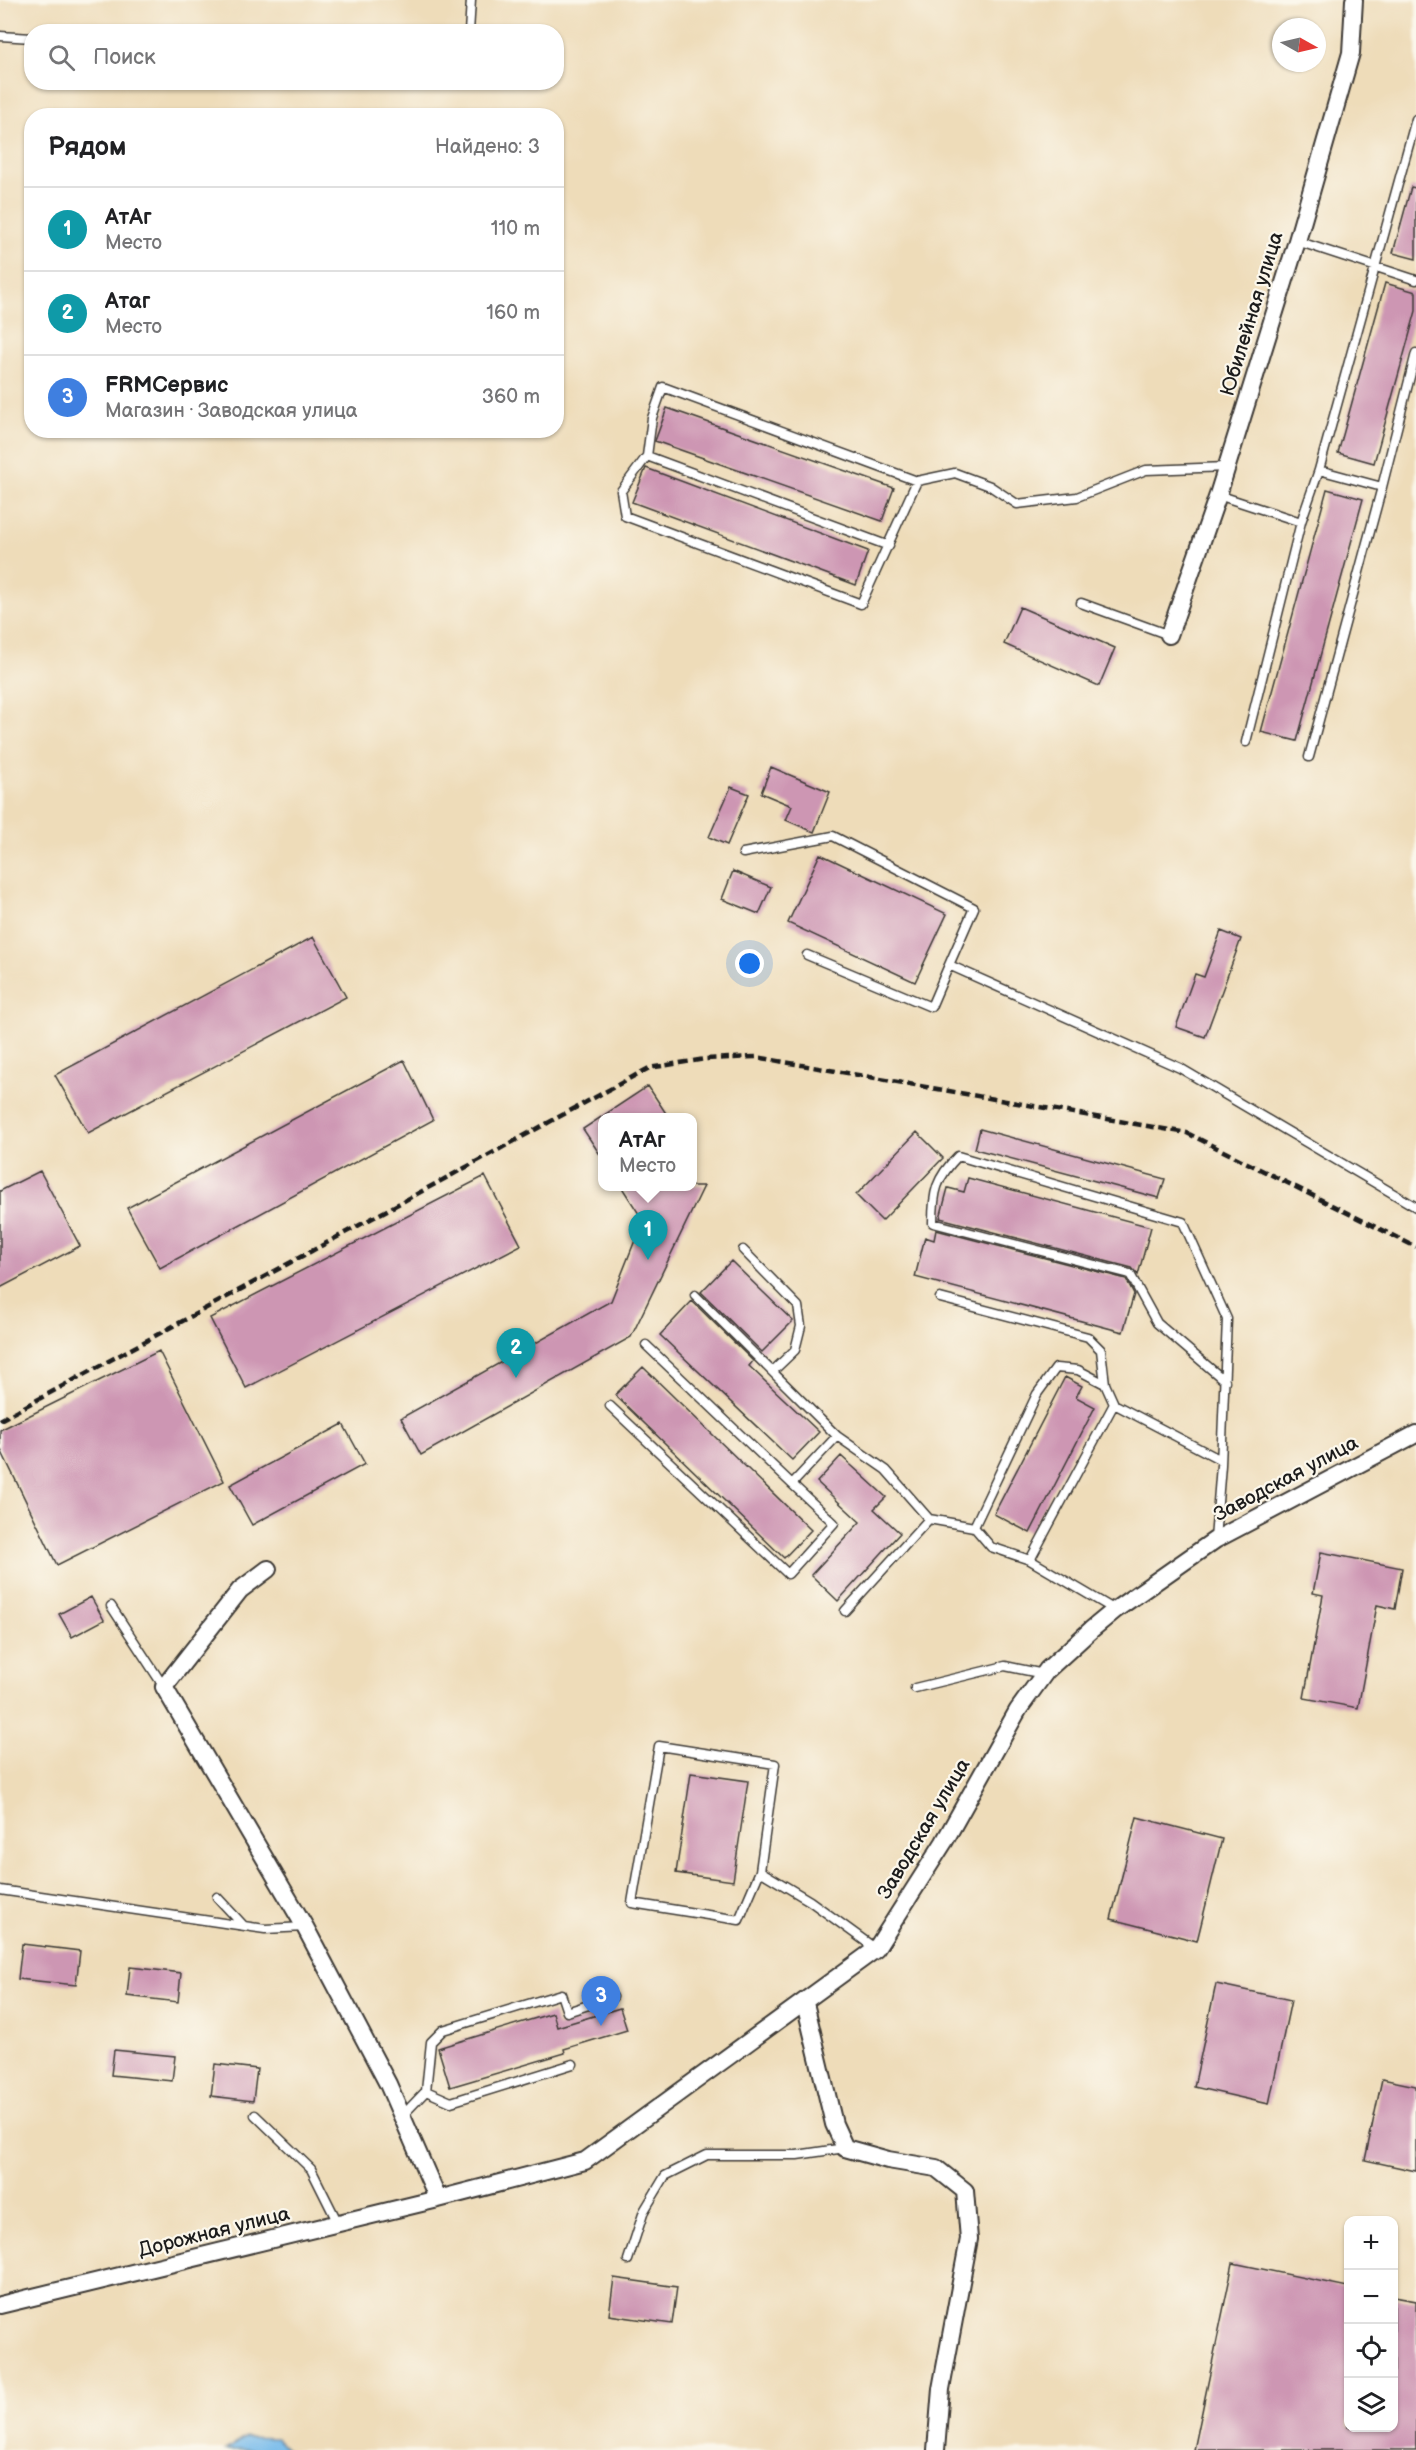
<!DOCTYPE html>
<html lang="ru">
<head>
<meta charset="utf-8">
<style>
	body { margin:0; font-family:"Balsamiq Sans",sans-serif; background:#f6f6f6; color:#202124 }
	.controls { position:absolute; right:18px; bottom:18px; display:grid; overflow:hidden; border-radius:12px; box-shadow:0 2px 4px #0004 }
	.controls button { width:54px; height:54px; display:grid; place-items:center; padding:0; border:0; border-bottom:2px solid #e0e0e0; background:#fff; color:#202124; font:30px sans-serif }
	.compass { position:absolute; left:1272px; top:18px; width:54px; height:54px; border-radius:50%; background:#fff; box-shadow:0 2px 4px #0004; rotate:98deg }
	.you { position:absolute; left:750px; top:964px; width:21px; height:21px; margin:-15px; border:4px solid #fff; border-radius:50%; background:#1a73e8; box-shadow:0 0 0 9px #1a73e833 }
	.badge { display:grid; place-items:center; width:39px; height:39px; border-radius:50%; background:#c8321e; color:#fff; font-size:20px; font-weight:700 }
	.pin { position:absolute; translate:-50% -50px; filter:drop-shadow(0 2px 3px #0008) }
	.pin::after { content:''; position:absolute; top:32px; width:21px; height:18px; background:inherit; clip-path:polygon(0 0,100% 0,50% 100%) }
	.popup { position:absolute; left:598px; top:1113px; width:99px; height:78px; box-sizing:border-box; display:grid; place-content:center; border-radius:12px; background:#fff; filter:drop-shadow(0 2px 4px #0005); font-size:20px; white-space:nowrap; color:#757577 }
	.popup b { font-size:22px; color:#202124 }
	.popup::after { content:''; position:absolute; left:50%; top:100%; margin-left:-12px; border:12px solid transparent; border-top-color:#fff }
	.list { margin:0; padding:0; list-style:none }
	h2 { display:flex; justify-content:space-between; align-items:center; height:78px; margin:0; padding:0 24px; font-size:26px }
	h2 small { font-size:20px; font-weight:400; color:#757577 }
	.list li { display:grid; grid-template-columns:39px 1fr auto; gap:18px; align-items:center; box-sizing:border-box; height:84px; padding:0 24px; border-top:2px solid #e0e0e0 }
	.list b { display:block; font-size:22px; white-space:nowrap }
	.list p { margin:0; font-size:20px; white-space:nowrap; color:#757577 }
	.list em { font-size:20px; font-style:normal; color:#757577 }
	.icon { flex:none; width:33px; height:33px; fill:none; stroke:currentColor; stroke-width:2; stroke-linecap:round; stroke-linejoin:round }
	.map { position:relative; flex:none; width:1416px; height:2450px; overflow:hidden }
	.search { position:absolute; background:#fff; box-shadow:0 2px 4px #0004; left:24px; top:24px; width:540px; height:66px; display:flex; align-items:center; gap:15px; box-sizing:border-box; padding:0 21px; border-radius:24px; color:#757577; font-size:22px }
	.panel { position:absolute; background:#fff; box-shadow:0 2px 4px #0004; left:24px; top:108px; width:540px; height:330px; border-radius:24px }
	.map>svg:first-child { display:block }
</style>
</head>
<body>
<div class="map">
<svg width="1416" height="2450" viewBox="0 0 1416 2450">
	<rect width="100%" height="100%" fill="#fbf7ec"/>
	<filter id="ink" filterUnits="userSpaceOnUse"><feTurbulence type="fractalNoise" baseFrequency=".0167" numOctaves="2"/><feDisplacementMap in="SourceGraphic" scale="12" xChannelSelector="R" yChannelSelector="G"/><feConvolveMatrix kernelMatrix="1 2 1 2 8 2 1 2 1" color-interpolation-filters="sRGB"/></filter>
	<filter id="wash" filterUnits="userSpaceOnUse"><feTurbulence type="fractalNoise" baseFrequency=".008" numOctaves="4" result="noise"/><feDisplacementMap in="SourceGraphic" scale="24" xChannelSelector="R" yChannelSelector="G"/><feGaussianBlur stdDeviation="1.35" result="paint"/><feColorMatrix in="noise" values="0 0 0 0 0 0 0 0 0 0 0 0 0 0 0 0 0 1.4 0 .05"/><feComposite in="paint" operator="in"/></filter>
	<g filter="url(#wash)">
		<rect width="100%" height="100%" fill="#eedcb9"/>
		<path fill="#74baeb" stroke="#486b84" stroke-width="1.5" d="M246,2437L276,2438L288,2450H225Z"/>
		<g id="blocks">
			<path fill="#cd96b3" d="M1411,187L1416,188V259L1393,253Z
				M1385,283L1416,292V311L1374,463L1338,453Z
				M667,408L894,488L882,521L655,441Z
				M646,468L868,551L856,585L632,502Z
				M1327,489L1363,499L1297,741L1261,732Z
				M1020,607L1115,648L1099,686L1004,644Z
				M771,767L830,792L814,832L786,820L792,806L761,793Z
				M731,787L749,794L727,845L709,837Z
				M820,854L947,914L915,982L788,923Z
				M733,871L771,887L759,914L722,899Z
				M1221,931L1241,939L1205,1037L1176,1027L1195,974L1204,977Z
				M313,937L346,997L88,1133L55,1075Z
				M404,1060L433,1120L160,1268L127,1208Z
				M648,1086L669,1118H603V1159L583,1129Z
				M980,1129L1165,1179L1159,1198L975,1149Z
				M917,1132L943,1158L882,1221L856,1195Z
				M40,1171L80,1246L0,1288V1191Z
				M485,1176L521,1245L246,1388L210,1318Z
				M968,1178L1151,1227L1138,1275L1132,1268L940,1218L948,1188L964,1192Z
				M621,1186H704L631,1337L421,1455L401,1418L611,1301L643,1220Z
				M936,1230L1126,1279L1134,1294L1123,1332L915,1277L925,1237L934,1240Z
				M731,1261L793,1321L762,1352L701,1292Z
				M692,1301L753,1361L749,1366L819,1432L792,1460L660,1335Z
				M159,1351L224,1481L57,1565L0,1448V1430Z
				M643,1367L811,1530L784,1558L615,1395Z
				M1065,1377L1082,1386L1076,1397L1095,1407L1030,1533L994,1514Z
				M343,1424L365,1464L252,1525L230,1485Z
				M841,1456L886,1497L874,1509L900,1533L838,1601L811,1575L860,1522L817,1482Z
				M1321,1552L1402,1568L1395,1609L1377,1605L1358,1708L1304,1698L1323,1595L1313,1593Z
				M91,1597L104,1620L72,1637L59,1614Z
				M691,1773L748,1781L733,1881L676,1873Z
				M1137,1817L1222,1839L1197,1941L1111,1919Z
				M22,1944L80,1951L76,1985L18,1979Z
				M130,1967L181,1973L178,2002L127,1996Z
				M1216,1984L1291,2000L1269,2104L1194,2087Z
				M620,2008L627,2030L564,2049L565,2053L450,2087L438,2048L553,2013L557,2027Z
				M114,2050L175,2056L172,2081L111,2075Z
				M215,2064L257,2069L253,2101L211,2096Z
				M1382,2079L1416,2086V2171L1365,2160Z
				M1233,2263L1348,2287V2427H1394V2297L1416,2301V2450H1194Z
				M614,2278L677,2287L672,2324L609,2315Z"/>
		</g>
	</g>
	<g filter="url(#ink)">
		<use href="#blocks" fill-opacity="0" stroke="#3c3934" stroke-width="1.5"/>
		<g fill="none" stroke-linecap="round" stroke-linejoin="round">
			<defs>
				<path id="lane" d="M469,32L471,0
					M0,36L32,38
					M1297,241L1416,280
					M647,456L889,546
					M917,481L861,604L625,516L621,491L647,456L652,418L663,387L917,481L955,473L990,486L1017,504L1077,497L1146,470L1227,467
					M1382,487L1416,353
					M1218,495L1301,522
					M1081,603L1169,635
					M1246,742L1301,522L1319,470L1416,119
					M1309,757L1382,487L1319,470
					M743,853L833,836L974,908L949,965
					M807,955L931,1007L949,965L1180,1068L1416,1207
					M743,1250L798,1306L801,1326L795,1350L773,1371
					M695,1295L837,1436
					M940,1298L1088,1337L1101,1350L1105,1384L1114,1404L1221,1460
					M646,1345L792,1484
					M1105,1384L1078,1370L1056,1368L1037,1394L974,1527L991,1547L1030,1560L1114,1404
					M610,1406L788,1574L834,1523L792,1484L837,1436L886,1470L929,1519L974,1527
					M1215,1539L1221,1465L1227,1319L1183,1222L958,1156C936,1178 933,1192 933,1223L1130,1274L1157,1323L1225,1381
					M1030,1560L1115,1610
					M111,1606L164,1687
					M845,1611L929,1519
					M915,1688L1005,1666L1044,1674
					M760,1871L739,1920L632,1903L659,1746L775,1764L760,1871L810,1901L876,1949
					M0,1890L265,1929L305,1927
					M217,1897L243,1925
					M426,2091L431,2042L443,2030L561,1994L567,2012L613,1997
					M255,2115L311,2169L338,2223
					M402,2116L426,2091L451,2102L573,2064
					M628,2260L644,2211L665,2176L707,2155H797L845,2148"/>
				<path id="street" d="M1169,635L1218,495L1297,241L1351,53L1354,0
					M268,1569L240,1590L164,1687L305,1927L388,2084L438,2199
					M805,2003L834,2124L845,2148L888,2160L936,2168L965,2191L969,2239L941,2389L936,2450
					M0,2305L438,2199L585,2161L876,1949L944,1842L1018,1710L1047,1670L1092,1629L1115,1610L1215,1540L1416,1434"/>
			</defs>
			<use href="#lane" stroke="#3c3934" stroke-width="11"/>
			<use href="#street" stroke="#3c3934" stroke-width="20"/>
			<use href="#lane" stroke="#fff" stroke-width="8"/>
			<use href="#street" stroke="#fff" stroke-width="16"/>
			<path stroke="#1c1c1c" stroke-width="4.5" stroke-dasharray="9 4.5" stroke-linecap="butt" d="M0,1420L649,1068L705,1059L756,1057L1187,1133L1416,1247"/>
		</g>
	</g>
	<g text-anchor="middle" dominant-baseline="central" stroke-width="4.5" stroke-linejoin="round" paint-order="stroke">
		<g font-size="20" fill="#1c1c1c" stroke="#fbf7ec">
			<text transform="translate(1252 314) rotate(-73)">Юбилейная улица</text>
			<text transform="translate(1286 1479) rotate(-28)">Заводская улица</text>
			<text transform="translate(924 1829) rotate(-59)">Заводская улица</text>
			<text transform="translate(214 2232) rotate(-14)">Дорожная улица</text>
		</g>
	</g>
</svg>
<div class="controls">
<button>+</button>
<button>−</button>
<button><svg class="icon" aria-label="locate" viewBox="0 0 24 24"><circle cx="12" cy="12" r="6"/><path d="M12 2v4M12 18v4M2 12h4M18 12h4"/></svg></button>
<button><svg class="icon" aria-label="layers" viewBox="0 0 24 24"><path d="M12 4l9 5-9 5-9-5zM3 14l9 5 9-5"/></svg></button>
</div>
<svg class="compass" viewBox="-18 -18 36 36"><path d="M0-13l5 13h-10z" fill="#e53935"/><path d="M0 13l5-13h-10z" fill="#757577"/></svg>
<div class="you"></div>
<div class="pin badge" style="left:648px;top:1260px;background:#0f9aa8">1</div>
<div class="popup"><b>АтАг</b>Место</div>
<div class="pin badge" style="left:516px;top:1378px;background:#0f9aa8">2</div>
<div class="pin badge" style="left:601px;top:2026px;background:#3f7fe0">3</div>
<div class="search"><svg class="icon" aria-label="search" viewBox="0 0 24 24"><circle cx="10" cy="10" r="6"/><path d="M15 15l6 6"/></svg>Поиск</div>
<section class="panel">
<h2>Рядом<small>Найдено: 3</small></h2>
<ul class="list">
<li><span class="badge" style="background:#0f9aa8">1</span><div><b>АтАг</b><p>Место</p></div><em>110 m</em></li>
<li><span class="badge" style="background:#0f9aa8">2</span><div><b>Атаг</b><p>Место</p></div><em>160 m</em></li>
<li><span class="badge" style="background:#3f7fe0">3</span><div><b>FRMСервис</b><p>Магазин · Заводская улица</p></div><em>360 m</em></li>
</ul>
</section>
</div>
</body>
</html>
